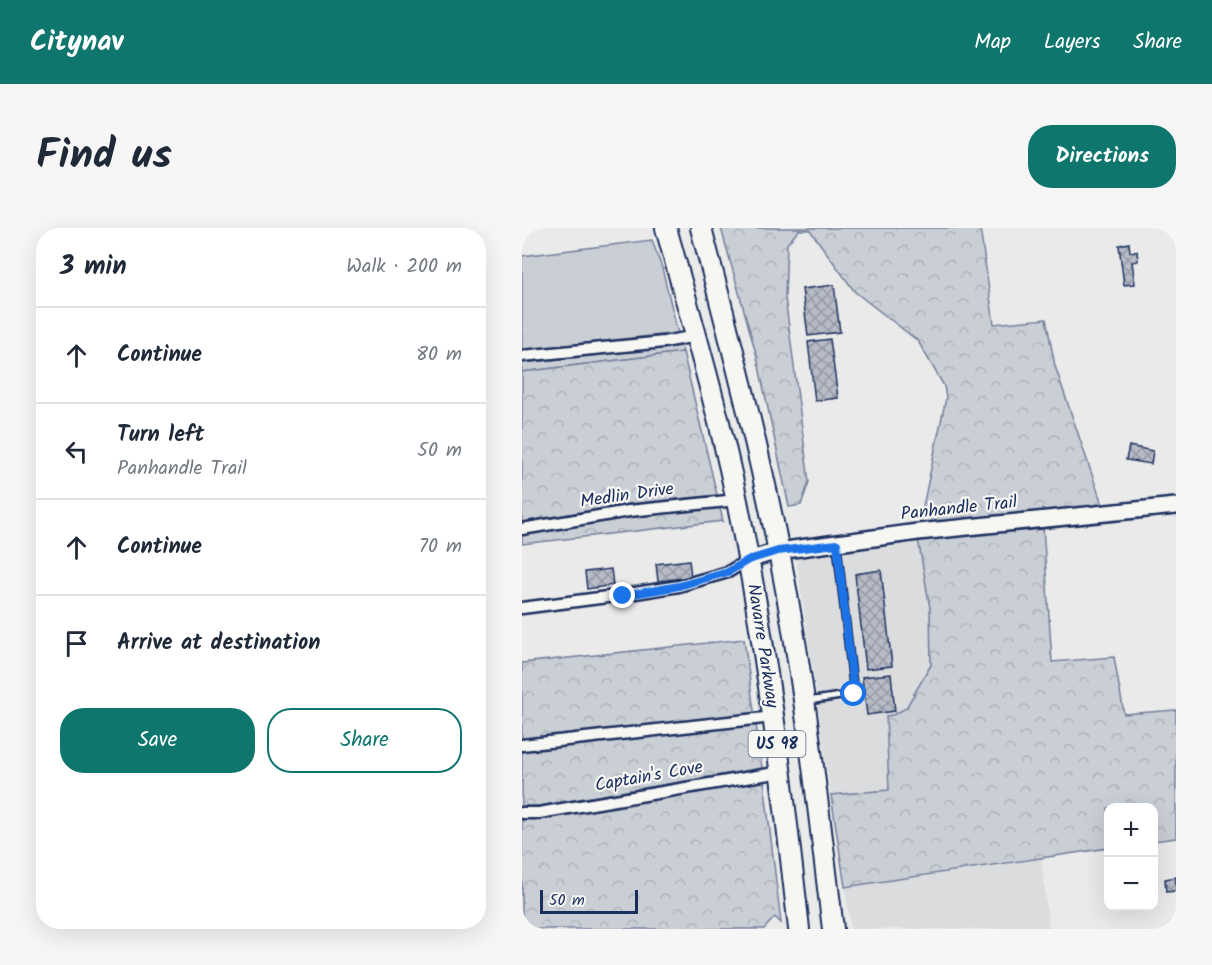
<!DOCTYPE html>
<html lang="en">
<head>
<meta charset="utf-8">
<style>
	body { margin:0; font-family:Kalam,sans-serif; background:#f6f6f7; color:#1f2937 }
	.controls { position:absolute; right:18px; bottom:18px; display:grid; overflow:hidden; border-radius:12px; box-shadow:0 6px 24px #0002 }
	.controls button { width:54px; height:54px; display:grid; place-items:center; padding:0; border:0; border-bottom:2px solid #e0e1e3; background:#fff; color:#1f2937; font:30px sans-serif }
	.scale { position:absolute; left:18px; bottom:15px; width:98px; box-sizing:border-box; padding-left:6px; border:3px solid #1b2f5e; border-top:0; font-size:16px; line-height:21px; white-space:nowrap; color:#1b2f5e; -webkit-text-stroke:4px #f6f6f2; paint-order:stroke }
	.stop { position:absolute; width:18px; height:18px; margin:-14px; border:4px solid #1a73e8; border-radius:50%; background:#fff }
	.stop.end { background:#1a73e8; border-color:#fff; box-shadow:0 2px 6px #0008 }
	.list { margin:0; padding:0; list-style:none }
	h2 { display:flex; justify-content:space-between; align-items:center; height:78px; margin:0; padding:0 24px; font-size:26px }
	h2 small { font-size:20px; font-weight:400; color:#747a83 }
	.list li { display:grid; grid-template-columns:39px 1fr auto; gap:18px; align-items:center; box-sizing:border-box; height:96px; padding:0 24px; border-top:2px solid #e0e1e3 }
	.list b { display:block; font-size:22px; white-space:nowrap }
	.list p { margin:0; font-size:20px; white-space:nowrap; color:#747a83 }
	.list em { font-size:20px; font-style:normal; color:#747a83 }
	.actions { display:flex; gap:12px; padding:18px 24px }
	.actions a { flex:1; padding:14px 0; border:2px solid #0f766e; border-radius:24px; text-align:center; font-size:21px; color:#0f766e }
	.actions .main { background:#0f766e; color:#fff }
	.icon { flex:none; width:33px; height:33px; fill:none; stroke:currentColor; stroke-width:2; stroke-linecap:round; stroke-linejoin:round }
	.map { position:relative; flex:none; width:654px; height:701px; overflow:hidden; border-radius:24px }
	header { display:flex; align-items:center; gap:36px; box-sizing:border-box; height:84px; padding:0 30px; background:#0f766e; color:#fff }
	header strong { font-size:28px }
	nav { display:flex; gap:33px; margin-inline-start:auto; font-size:21px }
	.intro { display:flex; align-items:center; justify-content:space-between; box-sizing:border-box; height:144px; padding:0 36px }
	h1 { margin:0; font-size:42px }
	.button { padding:15px 27px; border-radius:24px; background:#0f766e; color:#fff; font-size:21px; font-weight:700 }
	main { display:flex; gap:36px; padding:0 36px }
	aside { flex:1; background:#fff; border-radius:24px; box-shadow:0 6px 24px #0002 }
	.map>svg:first-child { display:block }
</style>
</head>
<body>
<header>
<strong>Citynav</strong>
<nav><a>Map</a><a>Layers</a><a>Share</a></nav>
</header>
<div class="intro"><h1>Find us</h1><a class="button">Directions</a></div>
<main>
<aside>
<h2>3 min<small>Walk · 200 m</small></h2>
<ul class="list">
<li><svg class="icon" aria-label="ahead" viewBox="0 0 24 24"><path d="M12 20V5M6 11l6-6 6 6"/></svg><div><b>Continue</b></div><em>80 m</em></li>
<li><svg class="icon" aria-label="left" viewBox="0 0 24 24"><path d="M17 20v-9H6M10 6l-5 5 5 5"/></svg><div><b>Turn left</b><p>Panhandle Trail</p></div><em>50 m</em></li>
<li><svg class="icon" aria-label="ahead" viewBox="0 0 24 24"><path d="M12 20V5M6 11l6-6 6 6"/></svg><div><b>Continue</b></div><em>70 m</em></li>
<li><svg class="icon" aria-label="arrive" viewBox="0 0 24 24"><path d="M6 21V4h12l-3 4 3 4H6"/></svg><div><b>Arrive at destination</b></div></li>
</ul>
<div class="actions"><a class="main">Save</a><a>Share</a></div>
</aside>
<div class="map">
<svg width="654" height="701" viewBox="0 0 654 701">
	<defs>
		<pattern id="forest-crowns" width="20" height="18" patternUnits="userSpaceOnUse" patternTransform="scale(1.5)"><rect width="20" height="18" fill="#caced5"/><path d="M2 6a3 3 0 1 1 6 0M12 15a3 3 0 1 1 6 0" fill="none" stroke="#adb1b9"/></pattern>
		<pattern id="building-cross-hatch" width="8" height="8" patternUnits="userSpaceOnUse" patternTransform="scale(1.5)"><rect width="8" height="8" fill="#b6bbc6"/><path d="M0 0l8 8M0 8l8-8" fill="none" stroke="#9398a4"/></pattern>
	</defs>
	<rect width="100%" height="100%" fill="#e9eae9"/>
	<filter id="ink" filterUnits="userSpaceOnUse"><feTurbulence type="fractalNoise" baseFrequency=".0167" numOctaves="2"/><feDisplacementMap in="SourceGraphic" scale="12" xChannelSelector="R" yChannelSelector="G"/><feConvolveMatrix kernelMatrix="1 2 1 2 8 2 1 2 1" color-interpolation-filters="sRGB"/></filter>
	<g filter="url(#ink)">
		<path fill="#dadcde" d="M396,311L408,380L409,437L384,480L371,487L364,489L367,562L309,567L274,328Z
			M519,631L527,701H329L323,659Z"/>
		<path fill="#caced5" stroke="#727e9a" stroke-width="1.5" d="M130,12L140,40L156,105L0,122V28Z
			M159,118L161,124L0,144V135Z"/>
		<path fill="url(#forest-crowns)" stroke="#727e9a" stroke-width="1.5" d="M199,0H458L472,96L524,91L533,138L581,279L397,297L424,170L422,158L396,113L333,64L288,2H277L265,16L263,69L287,254L279,277L267,279L235,129Z
			M161,124L195,267L106,276L0,294V144Z
			M198,280L201,293L0,316V307L108,289Z
			M521,298L530,434L592,429L602,486L654,482V610L632,613V580H586V620L323,659L309,567L367,562L364,488L371,487L384,480L409,437L408,380L396,311Z
			M222,411L240,540L16,578H0V435Z
			M242,553L259,695L253,689L242,701H0V591H18Z"/>
		<path fill="url(#building-cross-hatch)" stroke="#1b2f5e" stroke-width="1.5" d="M607,15L608,24L615,23L616,33L610,34L613,56L602,57L597,17Z
			M312,57L318,104L286,108L280,61Z
			M308,111L316,170L293,173L286,114Z
			M607,218L631,223L629,236L604,232Z
			M167,332L169,349L136,353L134,336Z
			M89,341L91,357L65,361L63,344Z
			M359,342L370,438L344,441L333,346Z
			M369,446L373,483L345,487L340,449Z
			M654,649V663L644,664L643,651Z"/>
		<g fill="none" stroke-linecap="round" stroke-linejoin="round">
			<defs>
				<path id="lane" d="M286,473L332,466L315,318"/>
				<path id="street" d="M0,128L142,114L174,108
					M0,301L107,283L215,272
					M0,380L101,367L157,358L206,344L226,332
					M0,517L251,489
					M0,585H17L259,544"/>
				<path id="secondary" d="M226,332L256,323L396,304L654,278"/>
				<path id="highway" d="M144,0C169,90 196,181 215,273C244,414 261,558 277,701
					M179,0C213,129 247,258 269,390C287,493 298,597 311,701"/>
			</defs>
			<use href="#lane" stroke="#1b2f5e" stroke-width="10"/>
			<use href="#street" stroke="#1b2f5e" stroke-width="15"/>
			<use href="#secondary" stroke="#1b2f5e" stroke-width="20"/>
			<use href="#highway" stroke="#1b2f5e" stroke-width="24"/>
			<use href="#lane" stroke="#f6f6f2" stroke-width="5"/>
			<use href="#street" stroke="#f6f6f2" stroke-width="10"/>
			<use href="#secondary" stroke="#f6f6f2" stroke-width="15"/>
			<use href="#highway" stroke="#f6f6f2" stroke-width="20"/>
		</g>
	</g>
	<g fill="none" stroke-linecap="round" stroke-linejoin="round" filter="url(#ink)">
		<path stroke="#1a73e8" stroke-width="8" d="M101,368L157,358L206,344L226,332L256,323L315,316L332,466"/>
	</g>
	<g text-anchor="middle" dominant-baseline="central" stroke-width="4.5" stroke-linejoin="round" paint-order="stroke">
		<rect fill="#f6f6f2" stroke="#5d6b8a" stroke-width="1.5" x="226.5" y="503" width="57" height="26" rx="4.5"/>
		<g font-size="16" font-weight="bold" fill="#1b2f5e">
			<text x="255" y="516">US 98</text>
		</g>
		<g font-size="18" fill="#1b2f5e" stroke="#f6f6f2">
			<text transform="translate(105 268) rotate(-8)">Medlin Drive</text>
			<text transform="translate(437 281) rotate(-6)">Panhandle Trail</text>
			<text transform="translate(240 418) rotate(81)">Navarre Parkway</text>
			<text transform="translate(127 549) rotate(-10)">Captain's Cove</text>
		</g>
	</g>
</svg>
<div class="controls">
<button>+</button>
<button>−</button>
</div>
<div class="scale">50 m</div>
<div class="stop" style="left:332px;top:466px"></div>
<div class="stop end" style="left:101px;top:368px"></div>
</div>
</main>
</body>
</html>
